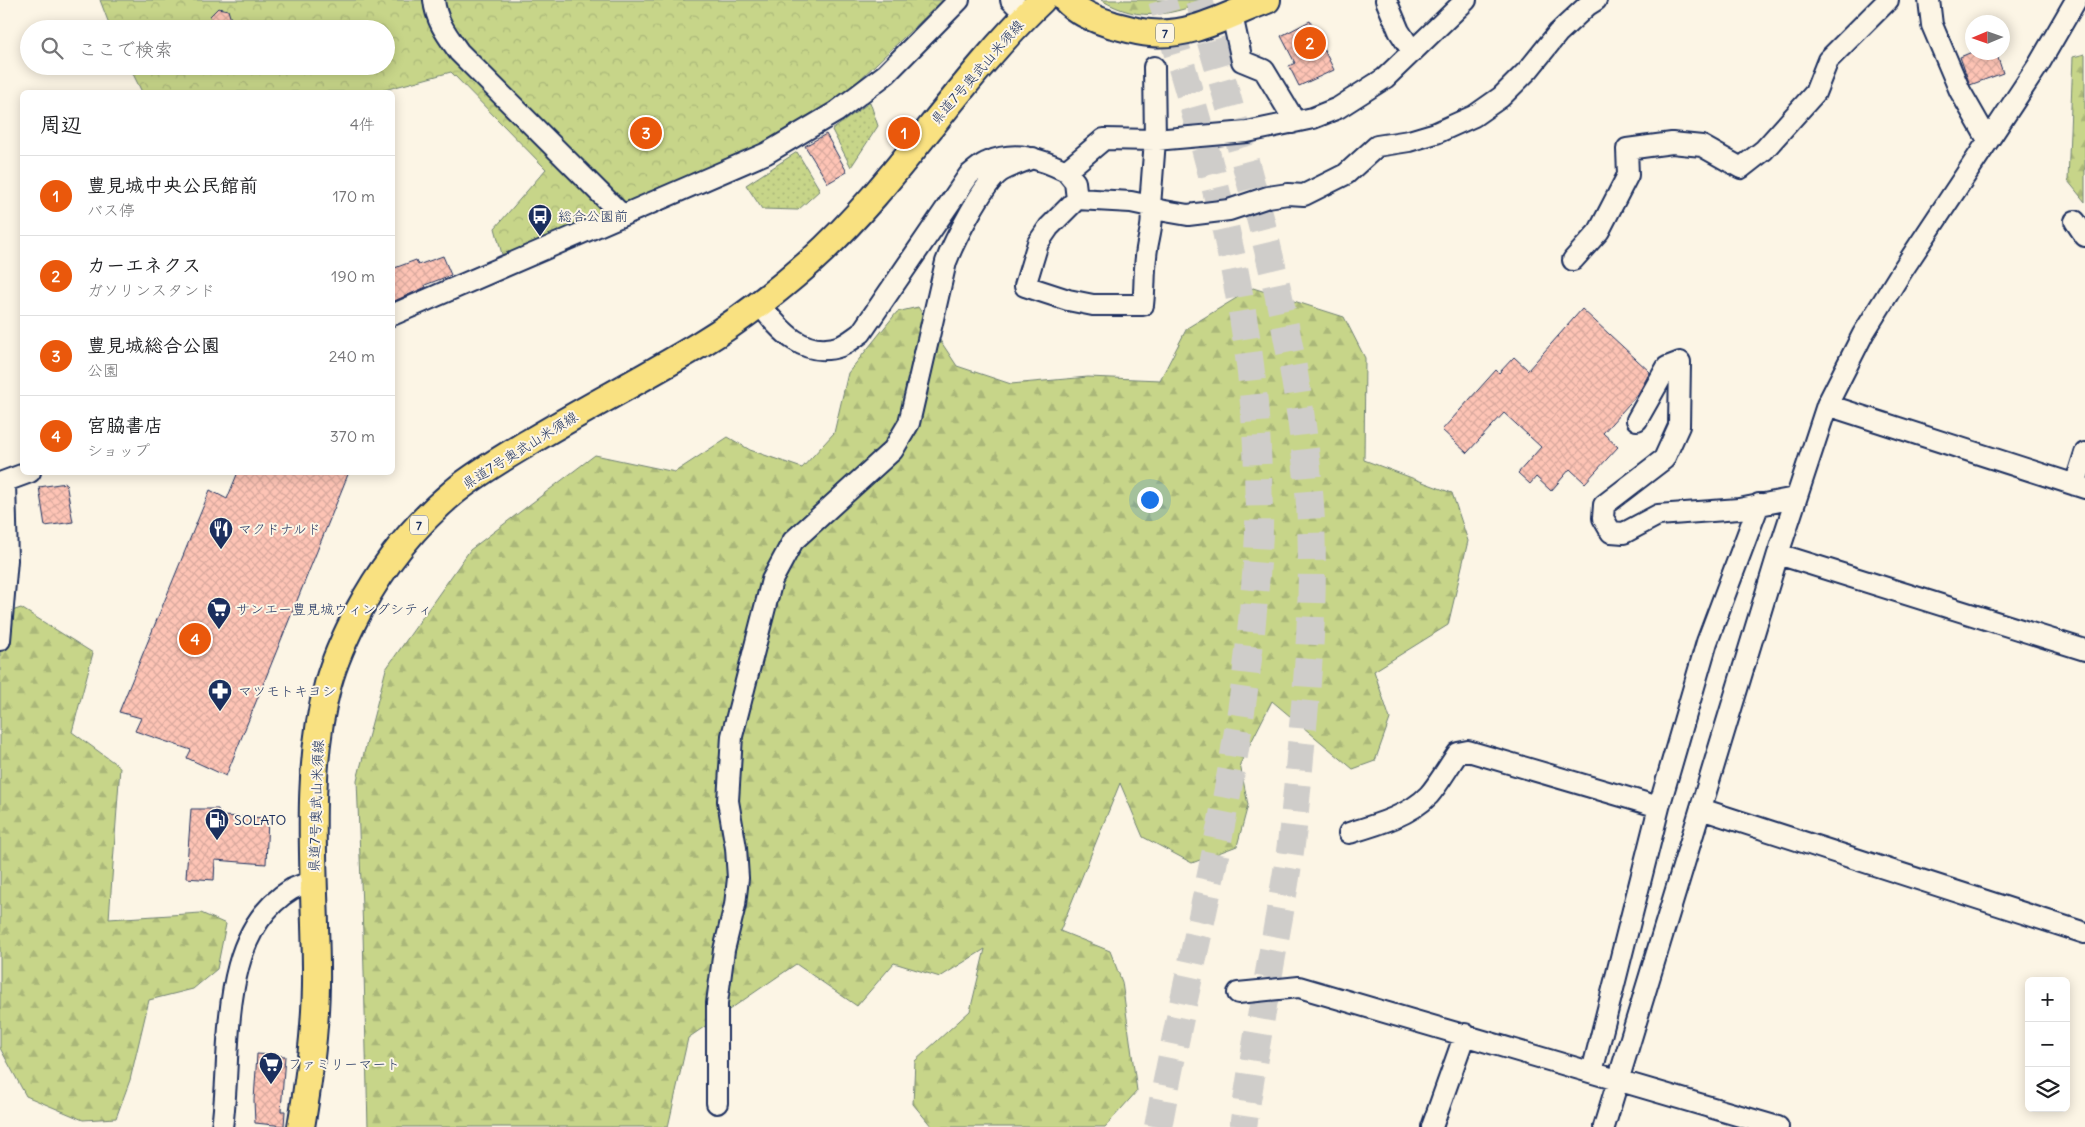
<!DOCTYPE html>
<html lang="ja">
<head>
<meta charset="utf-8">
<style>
	body { margin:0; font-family:Delius,"Klee One",sans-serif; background:#f2f2f2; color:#202124 }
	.controls { position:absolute; right:15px; bottom:15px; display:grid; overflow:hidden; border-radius:8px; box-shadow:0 2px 12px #0003 }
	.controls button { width:45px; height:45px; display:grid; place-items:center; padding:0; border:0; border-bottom:1px solid #e0e0e0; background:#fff; color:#202124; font:25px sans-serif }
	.compass { position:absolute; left:1965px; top:15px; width:45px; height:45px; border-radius:50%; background:#fff; box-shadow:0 2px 12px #0003; rotate:268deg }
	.you { position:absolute; left:1149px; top:499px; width:18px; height:18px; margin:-12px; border:4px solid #fff; border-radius:50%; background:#1a73e8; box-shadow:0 0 0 8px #1a73e833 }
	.badge { display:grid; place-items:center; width:32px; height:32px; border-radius:50%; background:#ea580c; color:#fff; font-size:16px; font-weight:700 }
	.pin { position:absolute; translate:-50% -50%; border:2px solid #fff; box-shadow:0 1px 5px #0006 }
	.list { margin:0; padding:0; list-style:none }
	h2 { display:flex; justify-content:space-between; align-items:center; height:65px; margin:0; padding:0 20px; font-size:21px }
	h2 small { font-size:16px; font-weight:400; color:#757577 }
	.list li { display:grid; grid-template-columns:32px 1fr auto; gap:15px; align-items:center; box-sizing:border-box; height:80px; padding:0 20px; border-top:1px solid #e0e0e0 }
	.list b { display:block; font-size:19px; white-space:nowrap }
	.list p { margin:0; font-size:16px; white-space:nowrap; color:#757577 }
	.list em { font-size:16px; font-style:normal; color:#757577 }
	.icon { flex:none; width:28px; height:28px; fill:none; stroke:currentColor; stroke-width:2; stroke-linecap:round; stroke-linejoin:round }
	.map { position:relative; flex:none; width:2085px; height:1127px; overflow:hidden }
	.search { position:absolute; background:#fff; box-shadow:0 2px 12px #0003; left:20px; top:20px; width:375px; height:55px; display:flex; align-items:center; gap:12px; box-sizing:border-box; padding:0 18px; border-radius:28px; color:#757577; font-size:19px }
	.panel { position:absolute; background:#fff; box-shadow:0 2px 12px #0003; left:20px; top:90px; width:375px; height:385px; border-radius:8px }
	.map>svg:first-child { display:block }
</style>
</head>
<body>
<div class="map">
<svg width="2085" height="1127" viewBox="0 0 2085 1127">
	<defs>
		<pattern id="forest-firs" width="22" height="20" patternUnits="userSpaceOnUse" patternTransform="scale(1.25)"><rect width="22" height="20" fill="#c7d589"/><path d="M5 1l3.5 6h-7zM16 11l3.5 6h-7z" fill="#aab779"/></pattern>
		<pattern id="park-crowns" width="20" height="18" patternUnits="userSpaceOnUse" patternTransform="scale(1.25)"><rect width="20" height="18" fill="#c7d589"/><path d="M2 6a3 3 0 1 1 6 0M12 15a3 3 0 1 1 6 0" fill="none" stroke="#aab779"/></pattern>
		<pattern id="garden-dots" width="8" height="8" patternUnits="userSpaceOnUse" patternTransform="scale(1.25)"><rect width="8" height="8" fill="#c7d589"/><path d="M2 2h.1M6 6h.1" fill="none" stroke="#aab779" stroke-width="1.8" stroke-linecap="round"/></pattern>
		<pattern id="building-cross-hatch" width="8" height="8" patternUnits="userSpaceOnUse" patternTransform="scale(1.25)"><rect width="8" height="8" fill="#fec4b5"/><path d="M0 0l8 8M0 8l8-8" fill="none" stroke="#d9a99e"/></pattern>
	</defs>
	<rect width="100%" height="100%" fill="#fcf5e5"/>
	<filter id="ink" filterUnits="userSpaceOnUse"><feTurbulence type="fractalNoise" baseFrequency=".02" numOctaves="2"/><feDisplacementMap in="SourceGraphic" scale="10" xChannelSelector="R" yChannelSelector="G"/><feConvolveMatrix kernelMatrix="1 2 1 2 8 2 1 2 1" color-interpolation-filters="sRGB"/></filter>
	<g filter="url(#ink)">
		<path fill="url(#forest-firs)" stroke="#718274" d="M1101,0H1212C1171,14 1142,24 1101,0Z
			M2085,54V202L2068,181L2073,57Z
			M1253,288L1344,317L1365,358L1364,460L1452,493L1468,541L1448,625L1374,671L1390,719L1375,761L1353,769L1272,701L1240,764L1248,805L1237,846L1192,863L1143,837L1120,783L1060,931L1110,951L1122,982L1137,1091L1105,1127H932L913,1104L915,1061L970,1011L985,949L940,977L894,963L857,1006L796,964L688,1038L668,1127H368L363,933L357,780L386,669L470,550L595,455L675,472L728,437L750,450L802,468L834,433L848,373L897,312L918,307L957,366L1011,384L1088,377L1160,380L1187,328Z
			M21,608L93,653L72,732L120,767L109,919L201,913L226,924L217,969L193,989L149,1000L130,1080L116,1118L83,1120L26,1096L0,1048V615Z"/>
		<path fill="url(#park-crowns)" stroke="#718274" d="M100,0H943L833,105L729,161L503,258L495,228L546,169L451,72L377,92H142L129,66H386V29H111Z"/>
		<path fill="url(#garden-dots)" stroke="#718274" d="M870,102L878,126L851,167L832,130Z
			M797,152L820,190L798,210L762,209L746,185Z"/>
		<path fill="url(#building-cross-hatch)" stroke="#1b2f5e" d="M218,8L228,10L231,20L223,29L213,26L210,16Z
			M1310,21L1334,70L1299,86L1289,66L1295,63L1281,36Z
			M1972,52H1996L2003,73L1970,85L1960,57Z
			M826,134L847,172L828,183L805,146Z
			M443,256L451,275L425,285L426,287L392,302V269L416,260L418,265Z
			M1582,309L1650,372L1638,394L1603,433L1618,447L1585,483L1570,469L1551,491L1536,477L1530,484L1518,473L1541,447L1504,413L1467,453L1442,430L1496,370L1499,373L1514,357L1528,370Z
			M238,472H349L226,776L187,758L191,750L135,731L141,718L119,712L210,490L227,499Z
			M66,483L73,522L45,526L39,487Z
			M191,809H218L219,816L268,818L266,864L215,860L214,880L186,878Z
			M257,1054L285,1056L281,1111H285L284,1126L255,1123L254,1100Z"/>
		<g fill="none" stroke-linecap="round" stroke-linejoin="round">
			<path stroke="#cfcdca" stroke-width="28" stroke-dasharray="28 14" stroke-linecap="butt" d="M1199,0C1248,171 1302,343 1311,522C1314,597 1309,671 1301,746C1297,792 1293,838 1285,883C1271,964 1255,1045 1243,1127
				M1158,1127C1190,955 1238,786 1253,611C1255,579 1260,546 1259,513C1258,452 1255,390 1245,330C1228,217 1194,109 1162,0"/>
			<defs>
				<path id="minor" d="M434,0C436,21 447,35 459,52L622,215
					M1011,0L1026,15
					M1386,0L1399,31L1412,51
					M1929,0L1932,25L1960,91L1988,140
					M1232,15L1242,61L1264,70L1290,113L1292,123
					M1154,67L1155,140L1150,206L1159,210L1188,215L1229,210L1268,197L1288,194L1304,195L1346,174L1377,146L1409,141L1436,133L1474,116L1501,97L1529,69L1558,33L1588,5L1596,0
					M1066,171L1075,182L1077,199L1049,227L1038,243L1025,286L1068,300L1093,305H1143C1145,288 1144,273 1146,257C1147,239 1155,224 1150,206L1131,202L1077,199
					M2075,221L2085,236
					M1573,260L1599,231L1628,175L1627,149L1672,143L1702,146L1741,168L1764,150L1815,93L1828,60L1888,0
					M760,305C781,331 804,359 841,346C848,343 855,337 861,333L969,175C975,171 981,164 988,162C1016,150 1041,159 1066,171L1104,139L1155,140L1247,132L1313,118L1338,108L1385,78L1466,0
					M392,315L767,153L836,112L886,74L959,0
					M1827,405L2085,488
					M1637,420L1667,367L1680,362L1679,426L1664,459L1604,505L1603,518L1611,532L1624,533L1658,515L1739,509L1795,498
					M0,483L30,472
					M2075,485L2085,453
					M1778,554L2085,650
					M0,640L7,560L5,483
					M1701,809L2085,933
					M1349,833C1376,825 1409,816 1429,795C1440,782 1448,767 1458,753L1468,751L1659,807
					M1238,993L1299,987L1778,1127
					M1592,1072L1659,807L1707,642L1759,504
					M717,1103V1003L724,950L735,905L738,878L736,848L728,801L732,736L772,580L793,541L893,450L909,423L946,262C954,241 983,184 1000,172C1010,166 1022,162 1033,158
					M222,1127C233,1052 215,935 292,889C299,886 306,883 313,881
					M1432,1127L1465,1034
					M1604,1127L1778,554L1827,405L1863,334L1902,271L2039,64L2076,0"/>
				<path id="major" d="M1066,0C1078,13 1096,20 1113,25C1125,28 1137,32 1150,33C1192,37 1229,14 1267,0
					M301,1127C310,1074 317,1021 316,967C315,874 304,775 328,684C335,658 347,633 359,610C383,565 415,524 455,491C477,473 503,458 528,443C584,409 643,379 699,345C739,321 775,293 810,262C897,184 957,81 1042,0"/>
			</defs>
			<use href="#minor" stroke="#1b2f5e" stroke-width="24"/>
			<use href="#major" stroke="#1b2f5e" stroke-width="30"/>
			<use href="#minor" stroke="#fcf5e5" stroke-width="20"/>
			<use href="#major" stroke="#f9e181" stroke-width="26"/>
		</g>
	</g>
	<defs>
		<symbol id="bus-pin" viewBox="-11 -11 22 30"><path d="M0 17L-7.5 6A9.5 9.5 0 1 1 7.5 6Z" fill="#1b2f5e" stroke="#fcf5e5"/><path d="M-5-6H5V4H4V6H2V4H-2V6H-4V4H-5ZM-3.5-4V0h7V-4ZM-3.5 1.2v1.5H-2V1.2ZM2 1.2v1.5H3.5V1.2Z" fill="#fff"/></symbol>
		<symbol id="restaurant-pin" viewBox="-11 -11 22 30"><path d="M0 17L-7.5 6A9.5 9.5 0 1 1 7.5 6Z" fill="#1b2f5e" stroke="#fcf5e5"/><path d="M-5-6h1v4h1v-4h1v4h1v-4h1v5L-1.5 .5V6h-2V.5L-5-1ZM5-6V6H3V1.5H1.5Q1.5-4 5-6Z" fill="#fff"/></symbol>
		<symbol id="supermarket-pin" viewBox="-11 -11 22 30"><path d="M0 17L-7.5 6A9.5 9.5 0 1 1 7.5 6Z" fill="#1b2f5e" stroke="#fcf5e5"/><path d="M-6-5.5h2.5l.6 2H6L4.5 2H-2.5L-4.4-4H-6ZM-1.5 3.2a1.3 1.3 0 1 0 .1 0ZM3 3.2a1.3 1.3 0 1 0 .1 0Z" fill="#fff"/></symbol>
		<symbol id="pharmacy-pin" viewBox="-11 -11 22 30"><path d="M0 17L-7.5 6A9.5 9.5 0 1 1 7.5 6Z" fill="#1b2f5e" stroke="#fcf5e5"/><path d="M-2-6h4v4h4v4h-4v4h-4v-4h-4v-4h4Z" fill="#fff"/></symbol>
		<symbol id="fuel-pin" viewBox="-11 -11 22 30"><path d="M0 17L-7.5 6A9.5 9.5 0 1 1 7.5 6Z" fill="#1b2f5e" stroke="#fcf5e5"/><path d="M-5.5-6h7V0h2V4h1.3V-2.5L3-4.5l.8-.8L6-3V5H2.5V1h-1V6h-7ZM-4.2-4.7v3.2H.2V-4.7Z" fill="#fff"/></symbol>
	</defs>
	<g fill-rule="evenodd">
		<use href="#bus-pin" x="526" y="202" width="28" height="38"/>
		<use href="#restaurant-pin" x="207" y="515" width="28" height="38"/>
		<use href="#supermarket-pin" x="205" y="595" width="28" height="38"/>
		<use href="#pharmacy-pin" x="206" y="677" width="28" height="38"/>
		<use href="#fuel-pin" x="203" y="806" width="28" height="38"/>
		<use href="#supermarket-pin" x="257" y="1050" width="28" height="38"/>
	</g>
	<g text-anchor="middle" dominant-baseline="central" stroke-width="4" stroke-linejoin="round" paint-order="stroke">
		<g fill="#fcf5e5" stroke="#5e6a86" stroke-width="1">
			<rect x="1156" y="23.5" width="18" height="19" rx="4"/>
			<rect x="410" y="515.5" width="18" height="19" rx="4"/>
		</g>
		<g font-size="12" font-weight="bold" fill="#1b2f5e">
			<text x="1165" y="33">7</text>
			<text x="419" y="525">7</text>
		</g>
		<g font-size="14" fill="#1b2f5e" stroke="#fcf5e5">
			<text transform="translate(977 72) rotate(-49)">県道7号奥武山米須線</text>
			<text transform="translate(520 450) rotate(-32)">県道7号奥武山米須線</text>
			<text transform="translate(316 806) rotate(-88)">県道7号奥武山米須線</text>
		</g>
		<g font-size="14" fill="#1b2f5e" stroke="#fcf5e5" text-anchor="start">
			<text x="558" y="216">総合公園前</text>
			<text x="238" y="529">マクドナルド</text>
			<text x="236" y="609">サンエー豊見城ウィングシティ</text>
			<text x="238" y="691">マツモトキヨシ</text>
			<text x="234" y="820">SOLATO</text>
			<text x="288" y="1064">ファミリーマート</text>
		</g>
	</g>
</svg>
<div class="controls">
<button>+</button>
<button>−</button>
<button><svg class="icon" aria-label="layers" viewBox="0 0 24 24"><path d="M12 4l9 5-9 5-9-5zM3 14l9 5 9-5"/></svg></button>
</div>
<svg class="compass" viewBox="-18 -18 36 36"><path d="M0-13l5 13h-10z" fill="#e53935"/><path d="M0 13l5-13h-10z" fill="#757577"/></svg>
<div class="you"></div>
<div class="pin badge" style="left:904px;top:133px">1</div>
<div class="pin badge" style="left:1310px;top:43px">2</div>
<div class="pin badge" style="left:646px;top:133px">3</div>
<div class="pin badge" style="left:195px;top:639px">4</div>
<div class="search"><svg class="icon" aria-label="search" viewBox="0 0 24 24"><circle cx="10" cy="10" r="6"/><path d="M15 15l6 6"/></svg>ここで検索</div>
<section class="panel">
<h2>周辺<small>4件</small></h2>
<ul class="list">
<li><span class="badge">1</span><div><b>豊見城中央公民館前</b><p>バス停</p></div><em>170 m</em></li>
<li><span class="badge">2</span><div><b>カーエネクス</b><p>ガソリンスタンド</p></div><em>190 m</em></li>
<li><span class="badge">3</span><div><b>豊見城総合公園</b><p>公園</p></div><em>240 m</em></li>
<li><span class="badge">4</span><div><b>宮脇書店</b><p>ショップ</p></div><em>370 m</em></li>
</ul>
</section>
</div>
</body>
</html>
